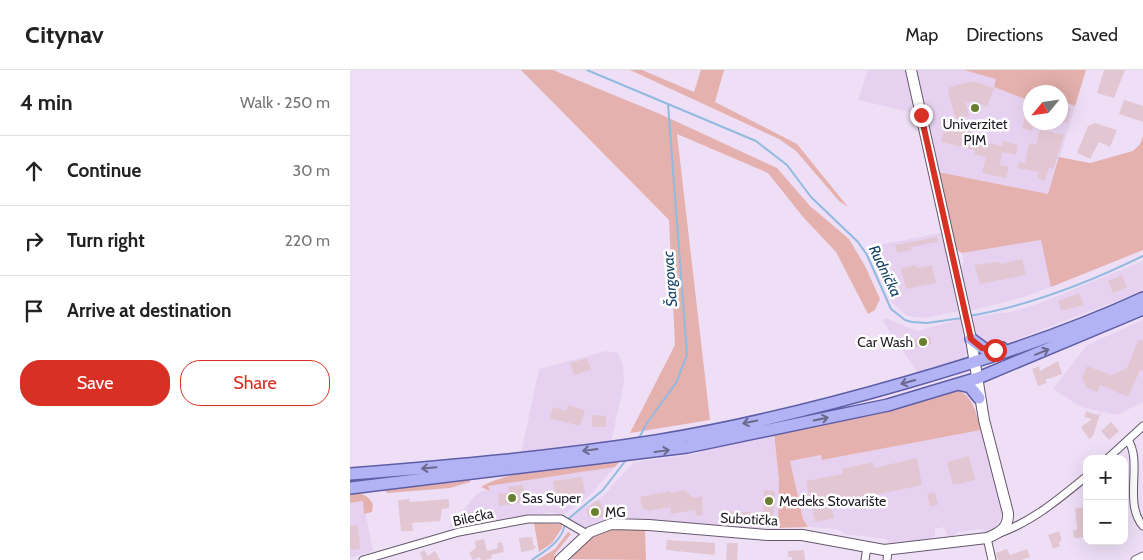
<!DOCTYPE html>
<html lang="en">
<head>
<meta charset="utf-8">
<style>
	body { margin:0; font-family:Cabin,sans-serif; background:#f6f6f6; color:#222 }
	.controls { position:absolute; right:15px; bottom:15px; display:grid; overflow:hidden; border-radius:10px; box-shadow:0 5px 20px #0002 }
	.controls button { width:45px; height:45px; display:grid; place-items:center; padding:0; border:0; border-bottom:1px solid #e0e0e0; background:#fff; color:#222; font:25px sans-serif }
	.compass { position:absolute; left:673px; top:15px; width:45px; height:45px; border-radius:50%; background:#fff; box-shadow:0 5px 20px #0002; rotate:241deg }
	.stop { position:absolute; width:15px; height:15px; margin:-11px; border:4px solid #d93025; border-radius:50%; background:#fff }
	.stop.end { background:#d93025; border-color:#fff; box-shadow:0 1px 5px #0008 }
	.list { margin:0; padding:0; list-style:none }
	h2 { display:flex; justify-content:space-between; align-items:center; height:65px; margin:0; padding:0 20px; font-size:21px }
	h2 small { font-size:16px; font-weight:400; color:#767676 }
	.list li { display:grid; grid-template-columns:32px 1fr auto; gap:15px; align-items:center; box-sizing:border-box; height:70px; padding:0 20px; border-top:1px solid #e0e0e0 }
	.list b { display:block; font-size:19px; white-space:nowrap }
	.list em { font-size:16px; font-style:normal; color:#767676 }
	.actions { display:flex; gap:10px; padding:15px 20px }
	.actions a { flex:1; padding:11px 0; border:1px solid #d93025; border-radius:20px; text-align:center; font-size:18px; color:#d93025 }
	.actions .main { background:#d93025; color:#fff }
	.icon { flex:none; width:28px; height:28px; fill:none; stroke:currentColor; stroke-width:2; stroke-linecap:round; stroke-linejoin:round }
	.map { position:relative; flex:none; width:793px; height:490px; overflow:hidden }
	header { display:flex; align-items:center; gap:30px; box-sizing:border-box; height:70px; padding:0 25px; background:#fff; border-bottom:1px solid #e0e0e0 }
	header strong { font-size:24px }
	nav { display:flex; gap:28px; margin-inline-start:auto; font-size:18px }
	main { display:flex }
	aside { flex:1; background:#fff }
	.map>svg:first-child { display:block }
</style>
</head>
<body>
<header>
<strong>Citynav</strong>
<nav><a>Map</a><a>Directions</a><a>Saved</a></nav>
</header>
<main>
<aside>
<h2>4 min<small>Walk · 250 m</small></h2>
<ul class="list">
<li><svg class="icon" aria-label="ahead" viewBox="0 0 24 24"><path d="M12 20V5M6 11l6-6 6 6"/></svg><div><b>Continue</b></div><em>30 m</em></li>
<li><svg class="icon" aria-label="right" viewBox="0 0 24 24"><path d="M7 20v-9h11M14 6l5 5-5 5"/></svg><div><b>Turn right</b></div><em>220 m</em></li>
<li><svg class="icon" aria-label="arrive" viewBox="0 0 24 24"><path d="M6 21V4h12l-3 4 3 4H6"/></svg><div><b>Arrive at destination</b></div></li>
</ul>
<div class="actions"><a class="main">Save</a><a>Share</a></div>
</aside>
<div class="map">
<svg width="793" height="490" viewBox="0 0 793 490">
	<rect width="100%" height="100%" fill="#eedff6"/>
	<path fill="#e6d2f0" d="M518,0H559L568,44L508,30Z
		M566,0H621L646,9L644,17L678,29L680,21L686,22H680V52H710L711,31L725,36L699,124L588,102Z
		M596,162L609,241L574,248L557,246L541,232L517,177Z
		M692,170L701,217L674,227L619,241L610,201L614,192L612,183Z
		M793,191V221L654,274L640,277L625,265L620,247L661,242L690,233Z
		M536,248L567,261L611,249L612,254H614L619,279L617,283L612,290L570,306L532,250Z
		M793,250V332L767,345L731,337L703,319L737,275Z
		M256,281L268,283L273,295L274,313L261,372L171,384L189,299Z
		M631,360L652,443L650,451L641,461L637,463L631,459L607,462L603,467L597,465L594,457L585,459V465L581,469L539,475L537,469L496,464L487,459L458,457L453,449L439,391L471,385L473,390Z
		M424,363L429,410L428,458L358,457L262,446L236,460L218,451L223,444L252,427L284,392L345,384L359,378Z
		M265,397L239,426L211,447L202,442L98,458L125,426L133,420L136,421L138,416Z
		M13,431L23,481L0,488V433Z"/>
	<path fill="#e5b1ae" d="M171,0H203L310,44L427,98L460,136L499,169L515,196L530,229L525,240L518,244L486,182L453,147L418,103L327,64L360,350L280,363L325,275L319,150Z
		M280,0H292L344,22L351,0H374L365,32L447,74L498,137L489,131L446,81L429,69Z
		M614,0H736L725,36L711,31L710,22L680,21L678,30L644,17L646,9Z
		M793,66V180L701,217L691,170L612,183L605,179L588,102L698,124L709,87L740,93L783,81L790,74Z
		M606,320C624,325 626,344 631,360L472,390L471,385L440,391L453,449L458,457L428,458L429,410L424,363Z
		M271,390L265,397L138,416L140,421L131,417C158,399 236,395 271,390Z
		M120,409V412L100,418L37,423L33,418Z
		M0,422C11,423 17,424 23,434L22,442L14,444L13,431L0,433Z
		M184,453L212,454V458L202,473L189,482Z
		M267,459H295L296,490L218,489C233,475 245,461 267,459Z
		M218,462L221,464L204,485L208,488L206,490H187L205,479Z"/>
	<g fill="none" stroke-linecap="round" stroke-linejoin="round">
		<path stroke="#90bae0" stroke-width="2" d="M237,0L406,71L437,95L461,127L508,172L517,185L541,239L555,250L562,252L577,253L612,248
			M619,246C679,236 738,213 793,186
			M289,368L297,353L326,313L337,285L318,34
			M218,449L253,420L276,390
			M182,490C196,480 213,471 215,453"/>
	</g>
	<path fill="#e2c7d3" d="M754,0H775L764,28L747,23Z
		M623,11L644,18L637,37L623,31L616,33L619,46L606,50L598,21L600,17Z
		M774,30L793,36V52L769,44Z
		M679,34L680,52H685L682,61L672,58Z
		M710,35L721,38L717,53L710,51Z
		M745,53L767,60L760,77L749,72L740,89L727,83L738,56Z
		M595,55L627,64L626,71L652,76L653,71L668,75L666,85L652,82L650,95L659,97L656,108L632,103L636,87L624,84L625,80L591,72Z
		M690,59L714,65L706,91L703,99L699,98L695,111L687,108L689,102L667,98L669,92L675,93L679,73L686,75Z
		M587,167L588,172L561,177L562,180L547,183L545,175Z
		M672,189L676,205L630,214L624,195L650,192L651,194Z
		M566,195L567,198L582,195L586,213L556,219L551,198Z
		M772,205L777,217L763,223L758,211Z
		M729,223L734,235L711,241L708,231Z
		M580,266L582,274L565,278L563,270Z
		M788,270H793V301L790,300L778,327L750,315L747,322L736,317L732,308L737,296L761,305L777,298Z
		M237,288L241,300L224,305L220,293Z
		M708,291L712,304L695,310L697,313L688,316L682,299L689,296L690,301Z
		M218,335L235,340L230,356L200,348L203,337L216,341Z
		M736,341L748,345L751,342L743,366L739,369L731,357L742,349L734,347Z
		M242,345L256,346V357H242Z
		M761,352L769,361L759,370L751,361Z
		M619,386L625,410L603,415L597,392Z
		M567,388L572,415L481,434L484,448L465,452L456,411L493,404L492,399L523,392L524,398Z
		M232,407L235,423L206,428L203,411Z
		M173,415L176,432L149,436L148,424L159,423L158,417Z
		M335,420L343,428L352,426L353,445L346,446L345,440L321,444L320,437L299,441L292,438L290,427L320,421V423Z
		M414,420L425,421L423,455L370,452V441L413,443Z
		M585,422L588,435L580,436L577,424Z
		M59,429L60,432L99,429V438L92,439L90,451L62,453L63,461H51L48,430Z
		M248,430L252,435L255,447L243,449V446L238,447L236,439L241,438L240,435Z
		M737,437V467L724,468L723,460H727L725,438Z
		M132,440L133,447L111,451L110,444Z
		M8,455L10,479L0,480V456Z
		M709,461L712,470L709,472L710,476L703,479L698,465Z
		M182,467L183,474L186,477L183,480L171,482L169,468Z
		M134,469L137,481L148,478L147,473L152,472L154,482L141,485L142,488L135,490H131L130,487L123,490L119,483L126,478L125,471Z
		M317,470L365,473V485L316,480Z
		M377,473H388L387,490H376Z
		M657,479L660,485L677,479L680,487L672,490H648L646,483Z
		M74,480L78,486L85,481L90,490H71L73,489L70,483Z
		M454,480L455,490H442V487H438V481Z"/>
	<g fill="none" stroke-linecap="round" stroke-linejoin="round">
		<defs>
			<path id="street" d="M778,370C793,392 773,433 793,456
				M757,389L793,356
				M650,463C683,451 710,428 737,406
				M637,468L642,490
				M13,490L109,462L178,449H211L237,464
				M515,490L517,477
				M537,490L538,480
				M785,490L793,486"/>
			<path id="secondary" d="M210,490L240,462L261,454L299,455L417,465H452L534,480L637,468C649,463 659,458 658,443L634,350L621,269L561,0"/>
			<path id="primary" d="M621,269L636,280L652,278
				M608,314L620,317L629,328
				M0,404C102,396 204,387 306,371C391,357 475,336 558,312C638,289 717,263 793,228
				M0,418L337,377L538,335L628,308L793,239"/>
		</defs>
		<use href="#street" stroke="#65586c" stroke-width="9"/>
		<use href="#secondary" stroke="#65586c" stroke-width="12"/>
		<use href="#primary" stroke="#5e5ea7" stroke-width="14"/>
		<use href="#street" stroke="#fff" stroke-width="7"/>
		<use href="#secondary" stroke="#fff" stroke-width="10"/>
		<use href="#primary" stroke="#b2b3f4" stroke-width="11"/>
	</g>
	<defs><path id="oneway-shaft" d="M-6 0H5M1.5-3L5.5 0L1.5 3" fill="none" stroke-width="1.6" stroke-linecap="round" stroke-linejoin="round" transform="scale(1.25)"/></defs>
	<g stroke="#6a688c">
		<use href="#oneway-shaft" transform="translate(692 282) rotate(-22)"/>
		<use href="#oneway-shaft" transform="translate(558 312) rotate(164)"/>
		<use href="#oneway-shaft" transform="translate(471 349) rotate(-12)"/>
		<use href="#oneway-shaft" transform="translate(400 352) rotate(168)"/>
		<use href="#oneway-shaft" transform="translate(240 380) rotate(172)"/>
		<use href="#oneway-shaft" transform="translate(312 381) rotate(-8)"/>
		<use href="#oneway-shaft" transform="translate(79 398) rotate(175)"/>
	</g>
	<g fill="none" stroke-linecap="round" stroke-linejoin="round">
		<path stroke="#d93025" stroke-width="6" d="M571,45L621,269L632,278L645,280"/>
	</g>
	<g fill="#687f30" stroke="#fff" stroke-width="2">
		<circle cx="625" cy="38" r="5"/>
		<circle cx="573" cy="272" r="5"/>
		<circle cx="162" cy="428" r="5"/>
		<circle cx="419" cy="431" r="5"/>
		<circle cx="245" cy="442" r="5"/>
	</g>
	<g text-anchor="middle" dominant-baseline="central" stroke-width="5" stroke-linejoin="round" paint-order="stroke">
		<g font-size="14" fill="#211c24" stroke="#fff" text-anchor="start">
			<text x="625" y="54" text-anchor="middle">Univerzitet<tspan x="625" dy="16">PIM</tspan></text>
			<text x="563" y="272" text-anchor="end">Car Wash</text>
			<text x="172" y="428">Sas Super</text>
			<text x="429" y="431">Medeks Stovarište</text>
			<text x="255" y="442">MG</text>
		</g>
		<g font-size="14" fill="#211c24" stroke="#fff">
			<text transform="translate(123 447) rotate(-12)">Bilećka</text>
			<text transform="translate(399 449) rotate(3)">Subotička</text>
		</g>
		<g font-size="15" font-style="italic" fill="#134268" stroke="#fff">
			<text transform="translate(535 201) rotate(64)">Rudnička</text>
			<text transform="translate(320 209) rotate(-94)">Šargovac</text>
		</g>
	</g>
</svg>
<div class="controls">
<button>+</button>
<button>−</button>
</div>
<svg class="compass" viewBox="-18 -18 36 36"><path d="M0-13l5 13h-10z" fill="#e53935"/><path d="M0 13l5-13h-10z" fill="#767676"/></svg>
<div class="stop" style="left:645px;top:280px"></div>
<div class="stop end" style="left:571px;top:45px"></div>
</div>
</main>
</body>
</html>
